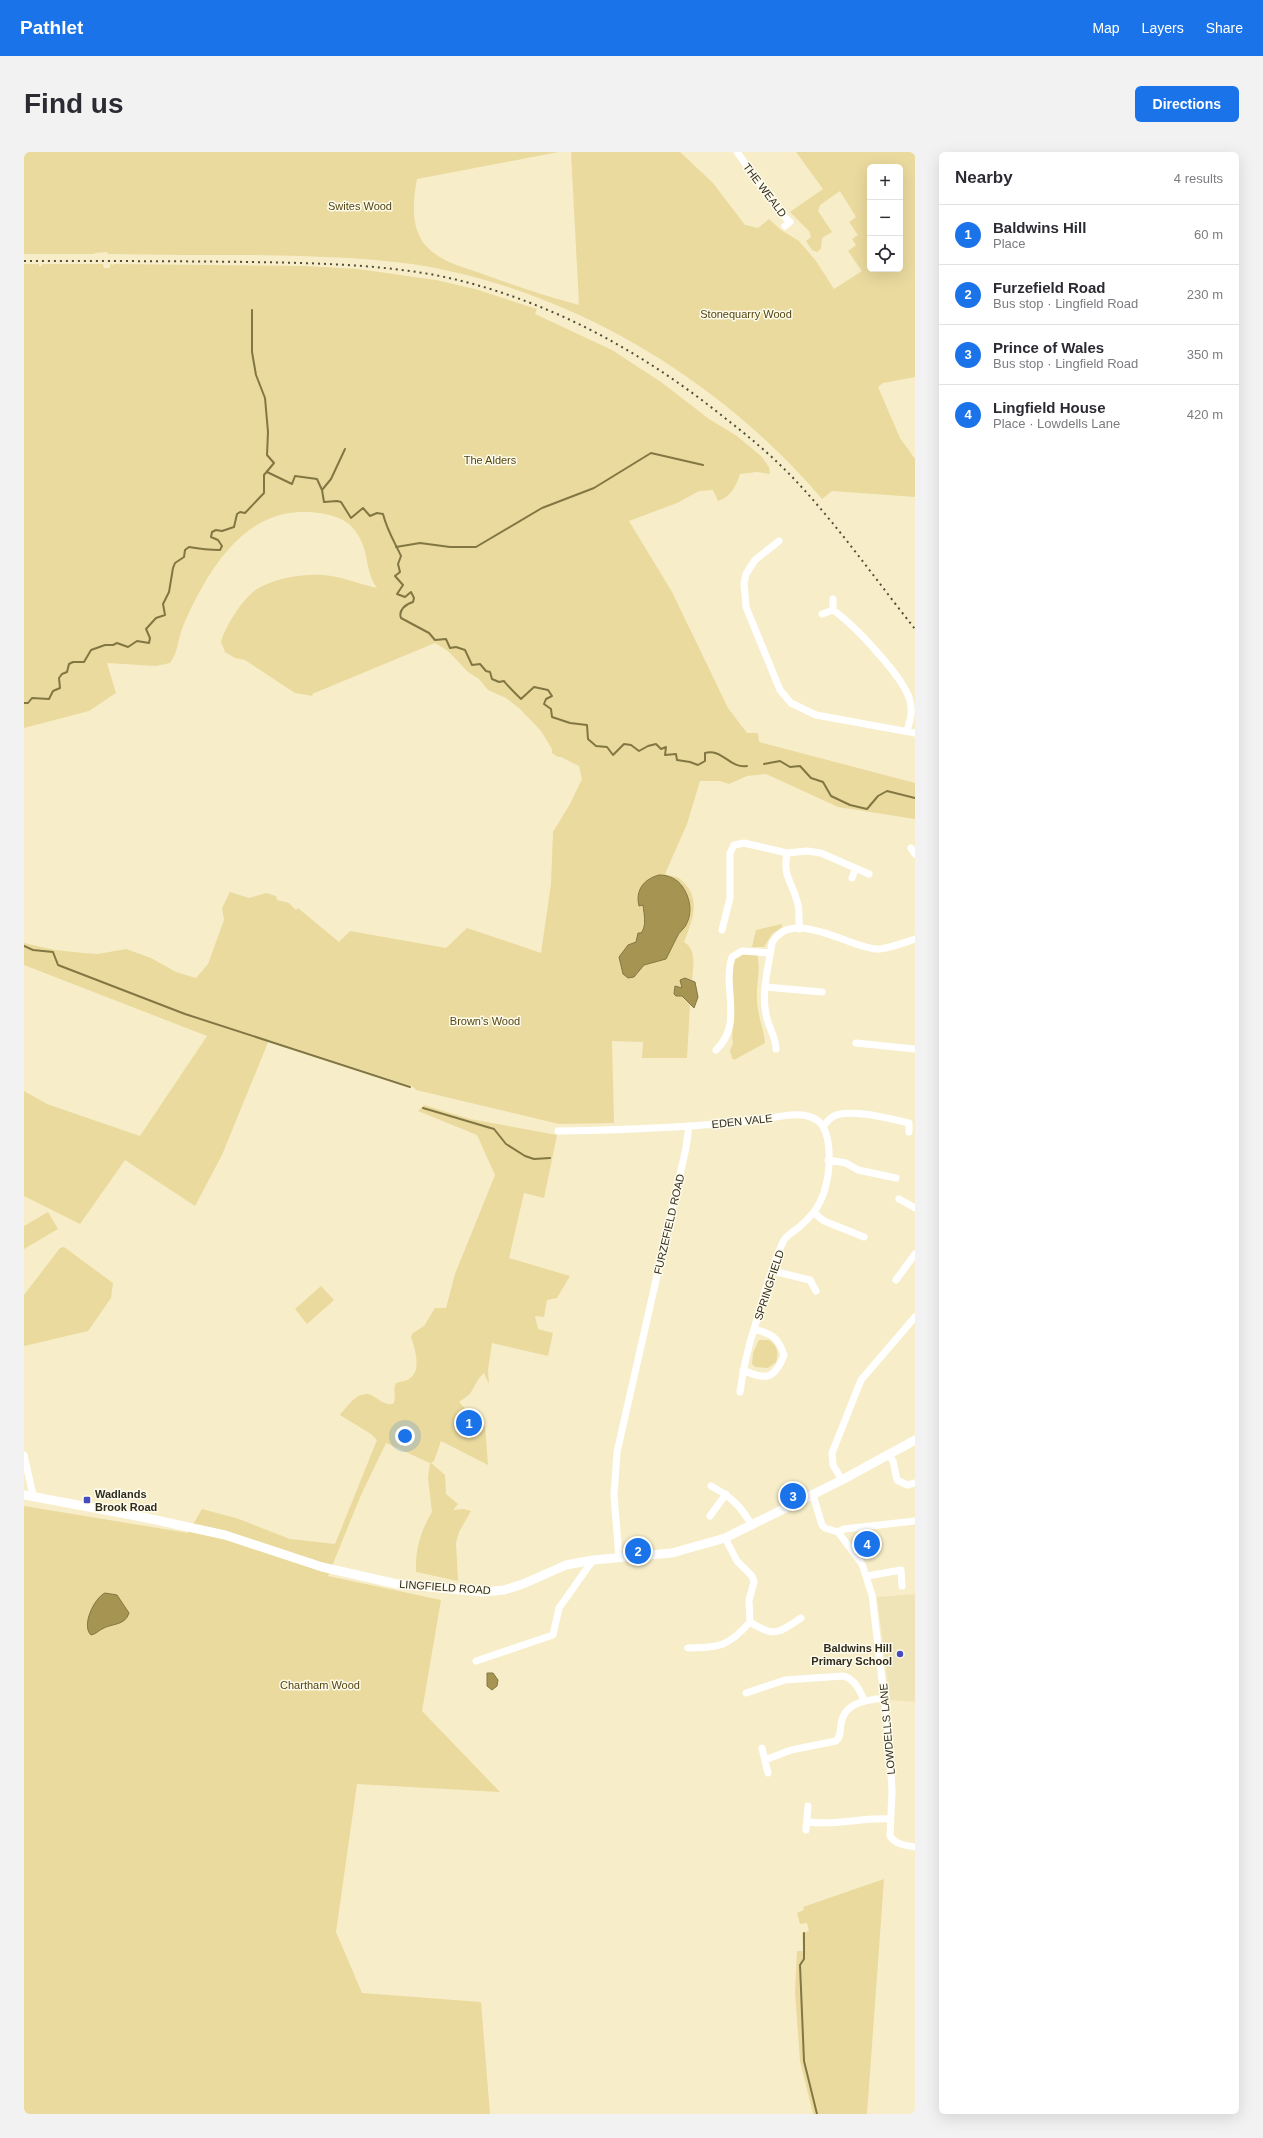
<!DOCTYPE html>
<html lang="en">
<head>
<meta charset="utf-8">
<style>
	body { margin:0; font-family:Helvetica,sans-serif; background:#f2f2f3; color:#2b2b33 }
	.controls { position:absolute; right:12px; top:12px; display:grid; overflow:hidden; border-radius:6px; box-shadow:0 4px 16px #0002 }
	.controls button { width:36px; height:36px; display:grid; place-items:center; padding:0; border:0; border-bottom:1px solid #e1e1e2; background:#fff; color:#2b2b33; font:20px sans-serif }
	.you { position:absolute; left:381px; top:1284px; width:14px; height:14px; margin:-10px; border:3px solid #fff; border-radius:50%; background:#1a73e8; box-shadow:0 0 0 6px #1a73e833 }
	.badge { display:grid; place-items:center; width:26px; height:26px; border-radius:50%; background:#1a73e8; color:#fff; font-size:13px; font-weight:700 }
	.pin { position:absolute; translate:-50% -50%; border:2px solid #fff; box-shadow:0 1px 4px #0006 }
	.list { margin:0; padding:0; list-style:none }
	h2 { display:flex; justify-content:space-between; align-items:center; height:52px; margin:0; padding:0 16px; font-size:17px }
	h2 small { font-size:13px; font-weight:400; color:#7c7c81 }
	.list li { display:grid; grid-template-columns:26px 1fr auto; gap:12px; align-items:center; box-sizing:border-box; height:60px; padding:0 16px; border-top:1px solid #e1e1e2 }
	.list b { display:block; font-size:15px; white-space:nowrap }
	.list p { margin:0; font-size:13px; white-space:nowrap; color:#7c7c81 }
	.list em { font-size:13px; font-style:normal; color:#7c7c81 }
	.icon { flex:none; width:22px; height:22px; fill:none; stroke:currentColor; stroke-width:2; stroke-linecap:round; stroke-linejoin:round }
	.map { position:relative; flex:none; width:891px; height:1962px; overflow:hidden; border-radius:6px }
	header { display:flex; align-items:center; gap:24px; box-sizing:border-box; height:56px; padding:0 20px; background:#1a73e8; color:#fff }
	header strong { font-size:19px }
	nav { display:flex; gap:22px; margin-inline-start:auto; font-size:14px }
	.intro { display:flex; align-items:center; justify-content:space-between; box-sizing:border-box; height:96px; padding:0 24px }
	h1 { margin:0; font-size:28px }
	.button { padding:10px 18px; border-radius:6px; background:#1a73e8; color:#fff; font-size:14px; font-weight:700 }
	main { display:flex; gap:24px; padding:0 24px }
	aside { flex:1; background:#fff; border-radius:6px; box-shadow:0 4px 16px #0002 }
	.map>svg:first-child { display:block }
</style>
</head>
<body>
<header>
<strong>Pathlet</strong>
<nav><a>Map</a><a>Layers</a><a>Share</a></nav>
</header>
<div class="intro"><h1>Find us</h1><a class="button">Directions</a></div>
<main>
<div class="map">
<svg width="891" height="1962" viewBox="0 0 891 1962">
	<rect width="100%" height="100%" fill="#f7eec9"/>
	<path fill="#efe4b8" d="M891,1442V1550L866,1548L853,1445Z"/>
	<path fill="#eada9e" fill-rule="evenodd" d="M0,0H535L393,27C389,49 386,76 402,94C417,110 436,114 456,121C489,133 522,144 555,153L547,0H656L689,31L721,73L734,76L745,67L757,78L775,89L792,109L810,137L838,119L824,99L832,93L828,87L834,83L825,70L832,65L816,39L796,53L794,59L808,80L798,86L797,97L793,100L788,98L782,89L787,85L785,79L766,60L799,37L772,0H891V225L859,231L854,235L876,286L891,307V345L808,339L798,347C696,227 545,136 388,112C335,105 283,104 230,103C181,103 132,103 84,102L83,100L71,101V102H0ZM846,15H876V117H846Z
		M0,112H15V114H18V112H79L80,116H86V112L89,113L90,112L282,114L334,117L412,128L451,137L513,157L511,162L588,198L637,230L685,267L713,284L737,304L745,315L746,322L733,320L716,322C712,334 707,345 694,349L689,338L675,339L653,351L605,369L648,440L704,556L723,581H734L735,590L891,631V667L814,655L742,622L723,624L705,632L696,629H676L663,672L641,722C646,724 653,724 656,727C678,745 669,767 660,790C673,797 669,816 668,828L661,826L656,837L660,847L666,853L663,906H618L619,890L588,889L590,971L535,972L392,938L388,934L245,888L198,1003L171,1054L101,1008L56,1072L0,1044V939L23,952L116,984L183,884L0,813V791L31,798L59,801L74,802L102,797L127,806L152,820L172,826L184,812L200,768L198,756L206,740L225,746L242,741L252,744L253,748L265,751L272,758L274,756L315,790L326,779L422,796L443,776L517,801L527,732L529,680L546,652L558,627L555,614L537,605H534L528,601V597L517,579L496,557L482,546L464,538L455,527L444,520L424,499L411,491L288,542L289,544L271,541L221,508L211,506L201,500L197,490C201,474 220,445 233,437C252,426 278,422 299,423C317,424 335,432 353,436C339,416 347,396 328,375C317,363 295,360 280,360C217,359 181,424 159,474C154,486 154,501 146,511L132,514L83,511L92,541L65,559L0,576Z
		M758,772V775L748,782L740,795H728L732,778Z
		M718,801L733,802C737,817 732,833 733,848C733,863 740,876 741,891L710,908L708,906L706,898L709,892C707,882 710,872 710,861C710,843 704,825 709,808Z
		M400,953L446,967L533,983L520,1046L500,1041L485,1106L546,1124L533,1146L523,1148L520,1165L511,1164L514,1177L529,1181L524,1204L468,1191L464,1218L465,1232L460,1221L455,1226L446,1242L435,1250L449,1265L461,1274L464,1313L417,1289L410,1309L407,1311L421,1323L422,1342L434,1352L429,1358L440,1357L447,1359L435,1380L432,1391L434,1429L392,1420C391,1398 397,1378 408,1360L404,1326L406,1311L362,1291L337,1343L304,1424L417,1448L398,1559L476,1640L333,1632L312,1780L338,1841L457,1850L466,1962H0V1354L164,1381L178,1357L215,1367L266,1387L311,1392L353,1288L347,1282L316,1263C323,1255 335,1236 349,1244C356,1248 360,1253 369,1252C373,1246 369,1239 371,1233C373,1229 379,1230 383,1228C399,1221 391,1197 387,1185L389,1181L400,1174L411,1156H422L431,1122L471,1023L453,983L394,959Z
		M24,1060L34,1077L0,1097V1074Z
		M40,1095L89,1131L87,1146L64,1179L0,1194V1143L36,1096Z
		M297,1134L310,1148L283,1172L271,1157Z
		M735,1188H745C753,1194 755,1200 752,1210L744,1216L731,1215L728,1212L729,1201Z
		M860,1727L843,1962H789L776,1909L771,1840L773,1799H779L778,1781L785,1779L783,1771L776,1772L773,1761L780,1758L779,1755Z"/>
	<path fill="#a69552" stroke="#827642" d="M635,723C645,723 653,727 658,734C666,745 669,760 662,773C660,777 655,780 653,785C649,792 646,800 642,807L620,813L610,825L604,826L599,822L595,805L604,793L612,790L614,781H617C623,774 620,762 619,753L615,754C611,738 620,727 635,723Z
		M661,826L671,830L674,845L670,856L658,844H652L650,842L651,834L658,836L656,828Z
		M81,1441L93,1443L105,1461C101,1474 88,1471 78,1477C74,1479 72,1482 67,1483C57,1474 70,1446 81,1441Z
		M463,1521H469L474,1528L473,1534L468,1538L463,1534Z"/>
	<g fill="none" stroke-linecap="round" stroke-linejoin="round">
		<path stroke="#827642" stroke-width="2" d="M243,320L268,332L271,324L293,327L298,338L300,350L313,349L317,350L327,366L339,356L346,364L353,361L359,362C363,378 370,389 377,404L374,412L376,420L371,424L379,433L373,442L381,445L387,440L390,446L389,450C382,452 374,458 377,466L405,481L411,488L422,487L426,496L432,495L441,498L448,513L456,512L462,519L466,520L468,527L475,530L480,529C481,531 494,544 497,547L510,535L524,538L528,544L522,547L520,552L527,557L528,565L546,571L563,573L564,587L572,594L583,595L589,603L600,592L607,593L615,599L624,594L632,592L637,597L642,595L641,603L652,602L653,608L666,610L674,613L681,609V601C698,596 706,617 723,614
			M298,338L307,327L321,297
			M372,395L396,391L426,395H452L518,356L570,336L627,301L679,313
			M0,551H4L8,546L25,547L29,539L36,536L35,526L38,522L43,520L45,512L49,510H60L67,498L81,493H89L93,491L104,495L113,489L125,491L126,486L122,477L132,466L141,463L139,452L145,440L149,416L151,411L160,405L161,398L165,395C176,397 185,398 196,398L198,394L194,388L187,385L188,380L192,378L198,379L210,375L213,362L216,360L221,361L240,341V323L250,311L243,303L244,280L241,246L232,223L228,200V158
			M740,612L756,609L766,615L776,614L787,626L799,630L807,644L826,653L843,657L854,644L863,639L891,646
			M0,794L9,798L29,800L34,813L161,862L386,935
			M399,956L470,977L482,992L501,1004L510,1007L526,1006
			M780,1781V1807L776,1813L780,1909L793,1962"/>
		<path stroke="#fff" stroke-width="7" d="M713,0L755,59L766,70L761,74
			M755,389L731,408L722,422L720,431L722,455L756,538L767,551L792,563L891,581
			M809,458C829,472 881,526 886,549C889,560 886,569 883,579
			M798,462L809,458V447
			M887,696L891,702
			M763,701C759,726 767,727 773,749C776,758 775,767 775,777
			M828,726L832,716
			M698,778L706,746V701L710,693L720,691L763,701L783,699L797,701L845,722
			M742,835L798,840
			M832,891L891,897
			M752,897C752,884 744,875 742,862C737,840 745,813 748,791C768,755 824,795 852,797C861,798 882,790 891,787
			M692,898C720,872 698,835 708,805L718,799L746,801
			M799,974C802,971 806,966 810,964C826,956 867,967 885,971V980
			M534,979C600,978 667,976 734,968C751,966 777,957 793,968C810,981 806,1022 800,1040C795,1056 786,1066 774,1076C769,1080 763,1083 760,1088C747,1113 739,1149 730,1177
			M804,1008L822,1011L834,1018L872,1026
			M875,1047L891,1056
			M790,1061L800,1069L840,1085
			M749,1119L786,1128L792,1139
			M872,1128L891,1102
			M716,1240C719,1219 723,1198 730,1177C748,1182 754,1185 760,1203C751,1227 742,1229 719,1218
			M0,1303L9,1343
			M865,1303L869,1309L873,1328L883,1333L891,1331
			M818,1328L809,1313L808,1301L837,1228L891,1165
			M687,1334C706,1344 718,1355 728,1374
			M789,1343L798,1373L801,1376L814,1380L838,1412L848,1443L865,1587L868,1639L866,1684C872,1693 881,1693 891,1695
			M686,1364L702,1342
			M814,1380L820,1377L891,1369
			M595,1406L590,1343L593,1300L662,996L665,974
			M843,1424L877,1418L878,1434
			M726,1470C751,1486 754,1481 777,1466
			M664,1496C696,1495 704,1495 726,1470L725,1448L730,1430L728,1424L713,1409L701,1386
			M452,1509L529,1483L535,1456L569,1408
			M722,1541L761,1528L819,1524C830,1526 836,1538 840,1548
			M738,1596L744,1621
			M741,1608L767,1598L812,1589C817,1584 816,1579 817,1572C820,1550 843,1548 860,1546
			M784,1670C812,1674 837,1665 866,1667
			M782,1678L784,1654"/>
		<path stroke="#fff" stroke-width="9" d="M0,1343L118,1365L201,1383L298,1415L373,1432L459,1440L480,1438L499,1432L542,1413L569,1408L648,1401L701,1386L818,1328L891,1288"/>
		<path stroke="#514d3b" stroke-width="2" stroke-dasharray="2 4" stroke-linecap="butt" d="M0,109C75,109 151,109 226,110C288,111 350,112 411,123C511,143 602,190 683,252C714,276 745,300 772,329C815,375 852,428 891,477"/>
	</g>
	<g fill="#454abf" stroke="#fefbec" stroke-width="1.5">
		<rect x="59" y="1344" width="8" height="8" rx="2"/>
		<circle cx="876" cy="1502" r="4"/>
	</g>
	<g text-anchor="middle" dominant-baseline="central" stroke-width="3" stroke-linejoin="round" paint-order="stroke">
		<g font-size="11" fill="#2f2c1e" stroke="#fefbec">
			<text transform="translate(741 38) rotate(53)">THE WEALD</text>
			<text transform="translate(718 969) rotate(-6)">EDEN VALE</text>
			<text transform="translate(645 1072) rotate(-77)">FURZEFIELD ROAD</text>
			<text transform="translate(745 1133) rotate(-72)">SPRINGFIELD</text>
			<text transform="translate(421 1435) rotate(4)">LINGFIELD ROAD</text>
			<text transform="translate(863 1577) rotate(-95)">LOWDELLS LANE</text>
		</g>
		<g font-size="11" fill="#51450f" stroke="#fefbec">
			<text x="336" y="54">Swites Wood</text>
			<text x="722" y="162">Stonequarry Wood</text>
			<text x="466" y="308">The Alders</text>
			<text x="461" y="869">Brown's Wood</text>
			<text x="296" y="1533">Chartham Wood</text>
		</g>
		<g font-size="11" font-weight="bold" fill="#2f2c1e" stroke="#fefbec" text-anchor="start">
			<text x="71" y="1342">Wadlands<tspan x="71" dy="13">Brook Road</tspan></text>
			<text x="868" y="1496" text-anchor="end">Baldwins Hill<tspan x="868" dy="13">Primary School</tspan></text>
		</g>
	</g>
</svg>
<div class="controls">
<button>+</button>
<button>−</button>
<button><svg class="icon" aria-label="locate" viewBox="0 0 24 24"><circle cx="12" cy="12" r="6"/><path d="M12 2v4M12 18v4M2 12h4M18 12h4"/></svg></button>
</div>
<div class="you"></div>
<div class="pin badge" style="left:445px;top:1271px">1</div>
<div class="pin badge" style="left:614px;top:1399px">2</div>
<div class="pin badge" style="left:769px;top:1344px">3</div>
<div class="pin badge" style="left:843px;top:1392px">4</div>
</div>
<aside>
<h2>Nearby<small>4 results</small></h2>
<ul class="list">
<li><span class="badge">1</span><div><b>Baldwins Hill</b><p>Place</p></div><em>60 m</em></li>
<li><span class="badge">2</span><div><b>Furzefield Road</b><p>Bus stop · Lingfield Road</p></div><em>230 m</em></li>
<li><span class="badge">3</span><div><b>Prince of Wales</b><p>Bus stop · Lingfield Road</p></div><em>350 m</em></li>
<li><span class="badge">4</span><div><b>Lingfield House</b><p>Place · Lowdells Lane</p></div><em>420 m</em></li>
</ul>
</aside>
</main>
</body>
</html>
